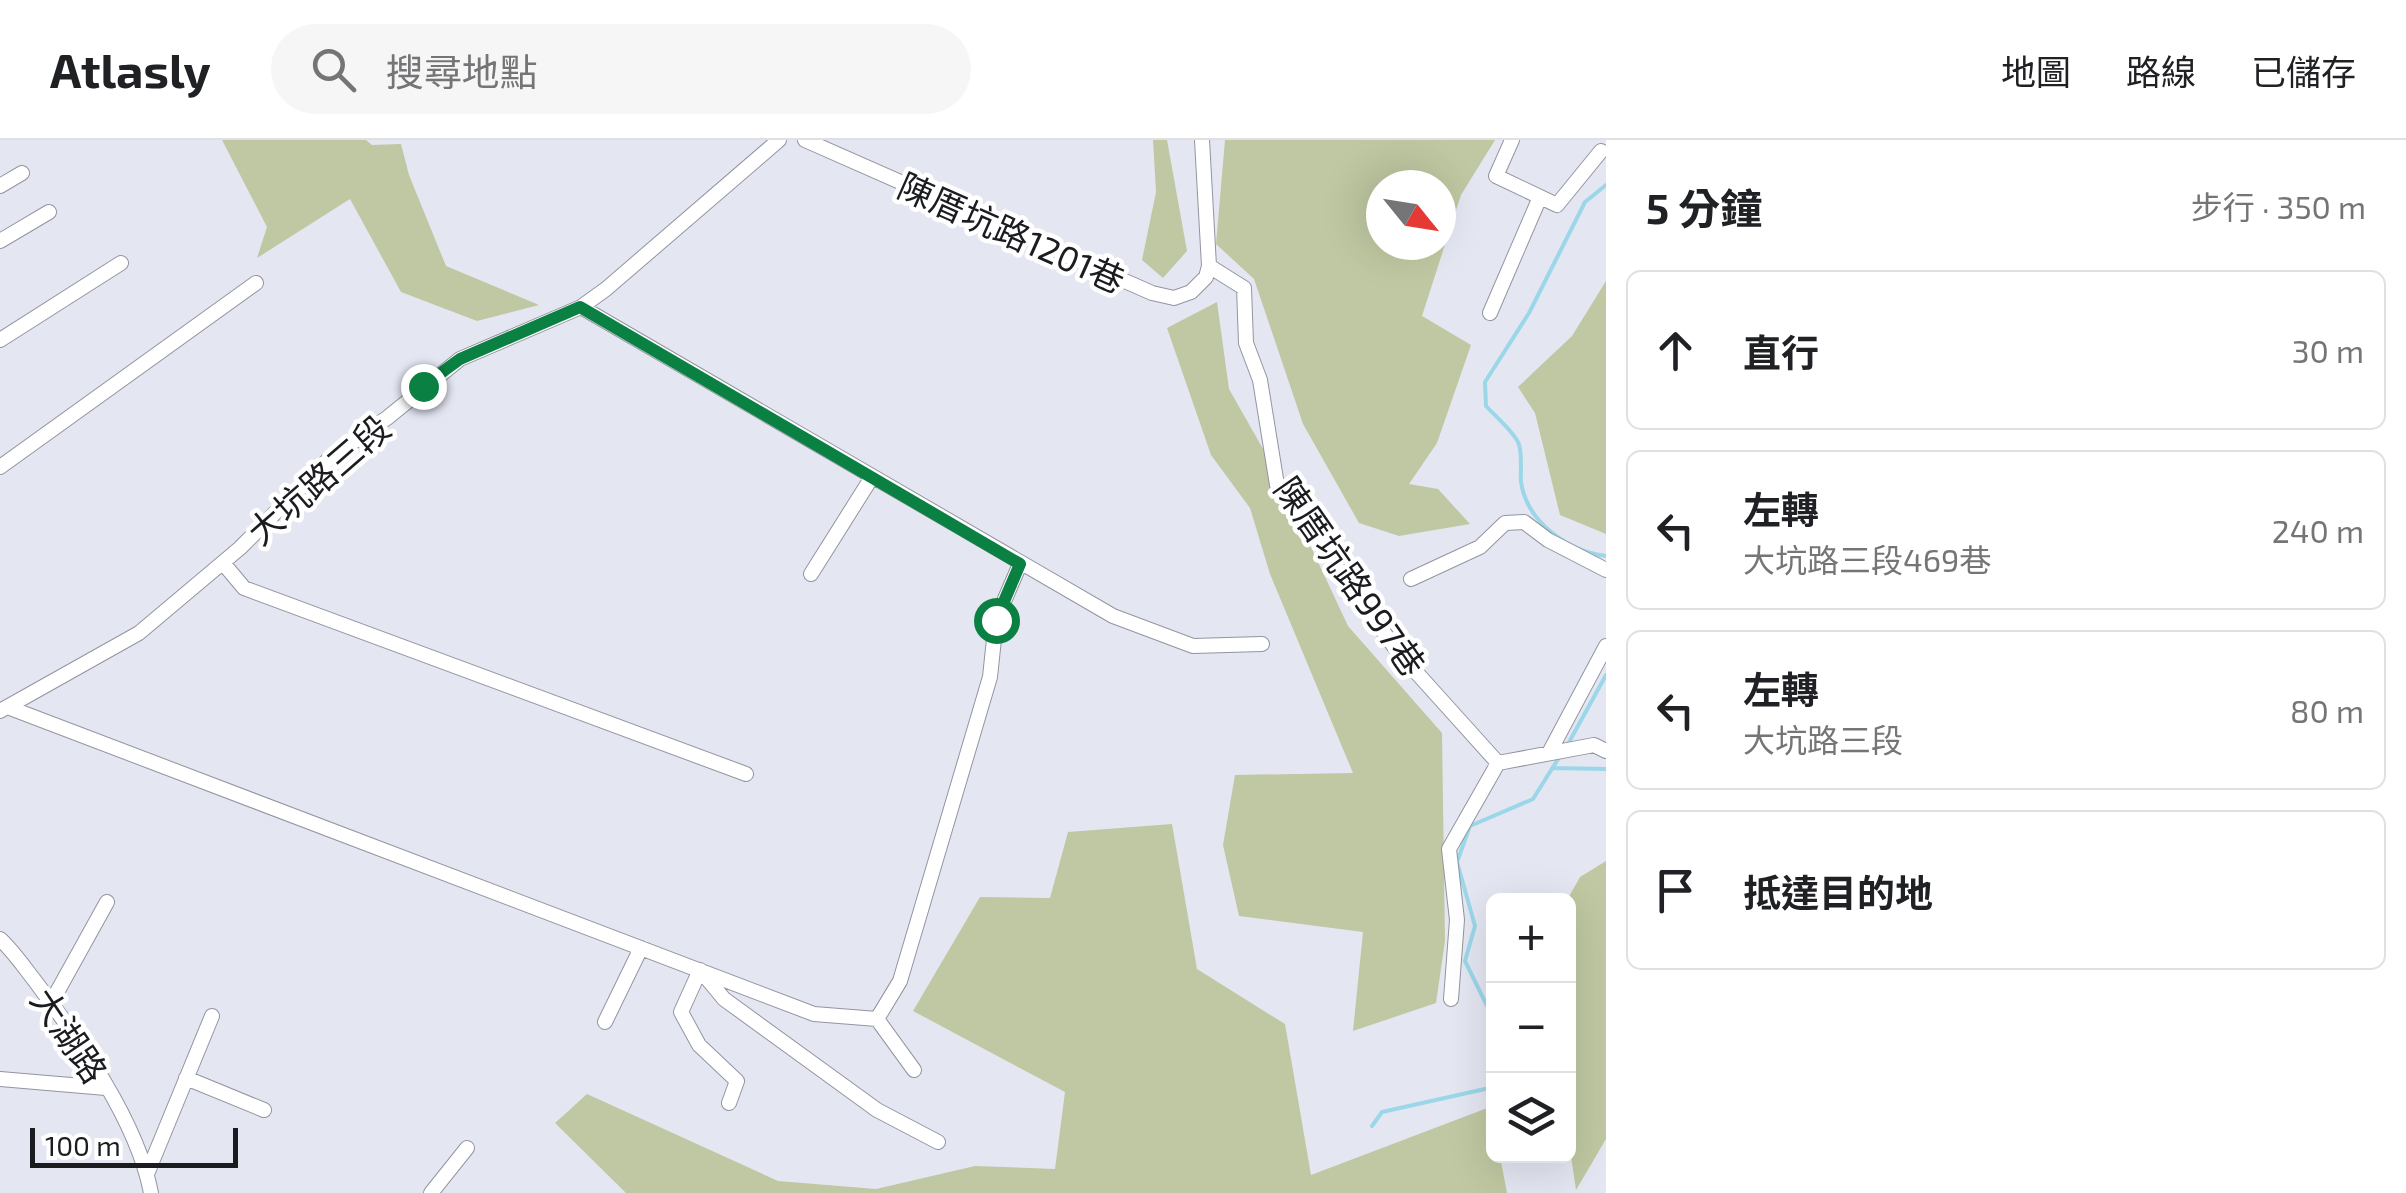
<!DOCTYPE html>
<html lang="zh-TW">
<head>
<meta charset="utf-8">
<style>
	body { margin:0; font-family:"Exo 2","Noto Sans TC",sans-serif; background:#f6f6f6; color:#202124 }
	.controls { position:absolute; right:30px; bottom:30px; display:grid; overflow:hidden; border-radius:15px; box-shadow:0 10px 40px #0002 }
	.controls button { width:90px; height:90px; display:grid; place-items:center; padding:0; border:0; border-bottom:2px solid #e0e0e0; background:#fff; color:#202124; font:50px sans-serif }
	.compass { position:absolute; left:1366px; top:30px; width:90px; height:90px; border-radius:50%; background:#fff; box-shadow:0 10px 40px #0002; rotate:120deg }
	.scale { position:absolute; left:30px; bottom:25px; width:208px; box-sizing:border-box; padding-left:10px; border:5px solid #1b1c20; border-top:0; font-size:28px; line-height:35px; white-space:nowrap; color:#1b1c20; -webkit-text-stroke:8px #fff; paint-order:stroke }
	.stop { position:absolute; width:30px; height:30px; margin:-22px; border:8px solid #0b8043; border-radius:50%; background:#fff }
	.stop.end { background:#0b8043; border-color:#fff; box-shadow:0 2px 10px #0008 }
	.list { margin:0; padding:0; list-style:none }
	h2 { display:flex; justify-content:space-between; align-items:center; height:130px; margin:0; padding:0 40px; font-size:42px }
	h2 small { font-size:32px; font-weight:400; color:#757577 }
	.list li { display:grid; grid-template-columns:65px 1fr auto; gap:30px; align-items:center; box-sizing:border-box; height:160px; margin:0 20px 20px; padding:0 20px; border:2px solid #e0e0e0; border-radius:15px }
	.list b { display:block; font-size:38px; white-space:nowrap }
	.list p { margin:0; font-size:32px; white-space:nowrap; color:#757577 }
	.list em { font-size:32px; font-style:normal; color:#757577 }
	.icon { flex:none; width:55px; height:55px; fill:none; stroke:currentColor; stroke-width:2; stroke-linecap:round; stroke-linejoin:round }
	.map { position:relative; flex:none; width:1606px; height:1053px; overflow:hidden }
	header { display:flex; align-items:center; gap:60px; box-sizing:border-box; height:140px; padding:0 50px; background:#fff; border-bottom:2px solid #e0e0e0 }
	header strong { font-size:48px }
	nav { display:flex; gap:55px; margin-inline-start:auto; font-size:35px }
	.search { width:700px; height:90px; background:#f6f6f6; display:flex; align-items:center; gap:25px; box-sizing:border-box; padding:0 35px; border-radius:55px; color:#757577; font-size:38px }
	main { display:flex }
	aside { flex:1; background:#fff }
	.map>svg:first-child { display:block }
</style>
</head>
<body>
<header>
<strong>Atlasly</strong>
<div class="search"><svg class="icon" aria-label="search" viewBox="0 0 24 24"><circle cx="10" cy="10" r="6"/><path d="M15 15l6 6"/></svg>搜尋地點</div>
<nav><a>地圖</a><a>路線</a><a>已儲存</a></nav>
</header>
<main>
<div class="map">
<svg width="1606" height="1053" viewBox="0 0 1606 1053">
	<rect width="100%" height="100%" fill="#e4e7f2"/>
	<path fill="#bfc8a2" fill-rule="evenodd" d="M222,0H366L372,5L401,4L409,35L446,126L539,165L477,181L401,152L350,59L257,118L267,87Z
		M1153,0H1167L1187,111L1163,138L1142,120L1156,52Z
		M1225,0H1495L1461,55L1422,176L1471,205L1437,303L1409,344L1438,349L1470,384L1399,396L1359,383L1303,284L1254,139L1216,104ZM1381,45H1441V105H1381Z
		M1606,141V394L1560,375L1535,273L1518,247L1572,196Z
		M1217,162L1229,249L1275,330L1348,486L1442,593L1445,801L1436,863L1353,891L1363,792L1239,776L1223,705L1235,635L1353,633L1270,434L1250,368L1211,315L1167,188Z
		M1172,684L1197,829L1285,884L1311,1035L1490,967L1494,1016H1500L1507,1053H626L555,983L587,954L778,1041L876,1049L975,1026L1055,1029L1065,952L913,871L980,757L1050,758L1068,692Z
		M1606,721V999L1576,1050L1568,996L1567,760L1580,737Z"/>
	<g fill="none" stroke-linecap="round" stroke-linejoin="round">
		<path stroke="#9bd7e8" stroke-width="4" d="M1606,45L1585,62L1529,173L1485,242L1486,266C1496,277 1511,289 1518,302C1523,312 1520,330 1521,342C1527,382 1567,411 1606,416
			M1568,604L1606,535
			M1553,628L1606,629
			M1494,880L1465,821L1475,786L1457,722L1470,686L1533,659L1560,616
			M1372,986L1382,972L1494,947"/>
		<defs>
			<path id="minor" d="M805,0L1152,153L1174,158L1191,152L1206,137L1209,126L1202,0
				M1512,0L1496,36L1557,65L1601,11
				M0,46L22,33
				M0,101L49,72
				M1209,126L1244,148L1246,203L1260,240L1277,345L1398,512L1498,623L1594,605L1606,611
				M581,167L1113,476L1193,506L1262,504
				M1490,173L1540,57
				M0,200L121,123
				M0,327L256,143
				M223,423L244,448L746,634
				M811,434L872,337
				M1411,439L1480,407L1505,383L1524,382L1548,400L1606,430
				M10,568L814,874L877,879L900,841L990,537L996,480L1020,424
				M0,571L139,493L240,408L329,319L387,278L460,219L581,167L606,149L779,0
				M1549,613L1606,506
				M0,799C13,811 24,827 35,841C79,900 137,980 151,1053
				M1451,859L1457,780L1449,709L1498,623
				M51,863L107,762
				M877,879L914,930
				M605,882L641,808
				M186,938L264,970
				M0,939L106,948
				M729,963L737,941L699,905L681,872L700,830L724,859L877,970L938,1002
				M147,1034L212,876
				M431,1053L467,1008"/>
		</defs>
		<use href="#minor" stroke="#92959f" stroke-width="16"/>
		<use href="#minor" stroke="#fff" stroke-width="14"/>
	</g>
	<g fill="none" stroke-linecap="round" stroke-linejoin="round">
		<path stroke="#0b8043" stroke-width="12" d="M423,246L460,219L580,167L1020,424L996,480"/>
	</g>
	<g text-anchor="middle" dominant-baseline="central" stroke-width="9" stroke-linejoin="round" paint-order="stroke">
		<g font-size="35" fill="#1b1c20" stroke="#fff">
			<text transform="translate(1012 92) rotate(24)">陳厝坑路1201巷</text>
			<text transform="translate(318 339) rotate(-41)">大坑路三段</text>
			<text transform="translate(1351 436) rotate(55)">陳厝坑路997巷</text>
			<text transform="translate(70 895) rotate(56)">大湖路</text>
		</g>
	</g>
</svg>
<div class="controls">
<button>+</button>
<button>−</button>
<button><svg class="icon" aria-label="layers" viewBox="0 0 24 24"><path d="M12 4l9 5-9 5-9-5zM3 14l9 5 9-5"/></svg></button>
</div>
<svg class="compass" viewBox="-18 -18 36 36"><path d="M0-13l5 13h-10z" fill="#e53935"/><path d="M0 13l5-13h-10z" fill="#757577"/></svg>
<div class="scale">100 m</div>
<div class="stop" style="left:996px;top:480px"></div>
<div class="stop end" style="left:423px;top:246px"></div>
</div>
<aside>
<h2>5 分鐘<small>步行 · 350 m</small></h2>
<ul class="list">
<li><svg class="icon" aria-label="ahead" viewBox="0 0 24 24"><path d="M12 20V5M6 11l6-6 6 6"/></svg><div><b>直行</b></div><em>30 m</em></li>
<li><svg class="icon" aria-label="left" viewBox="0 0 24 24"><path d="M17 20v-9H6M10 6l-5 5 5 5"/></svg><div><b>左轉</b><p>大坑路三段469巷</p></div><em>240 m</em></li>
<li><svg class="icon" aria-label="left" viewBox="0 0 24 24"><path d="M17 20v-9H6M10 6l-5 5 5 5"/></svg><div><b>左轉</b><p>大坑路三段</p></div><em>80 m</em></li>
<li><svg class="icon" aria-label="arrive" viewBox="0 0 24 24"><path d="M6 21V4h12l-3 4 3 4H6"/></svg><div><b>抵達目的地</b></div></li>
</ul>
</aside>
</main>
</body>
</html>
